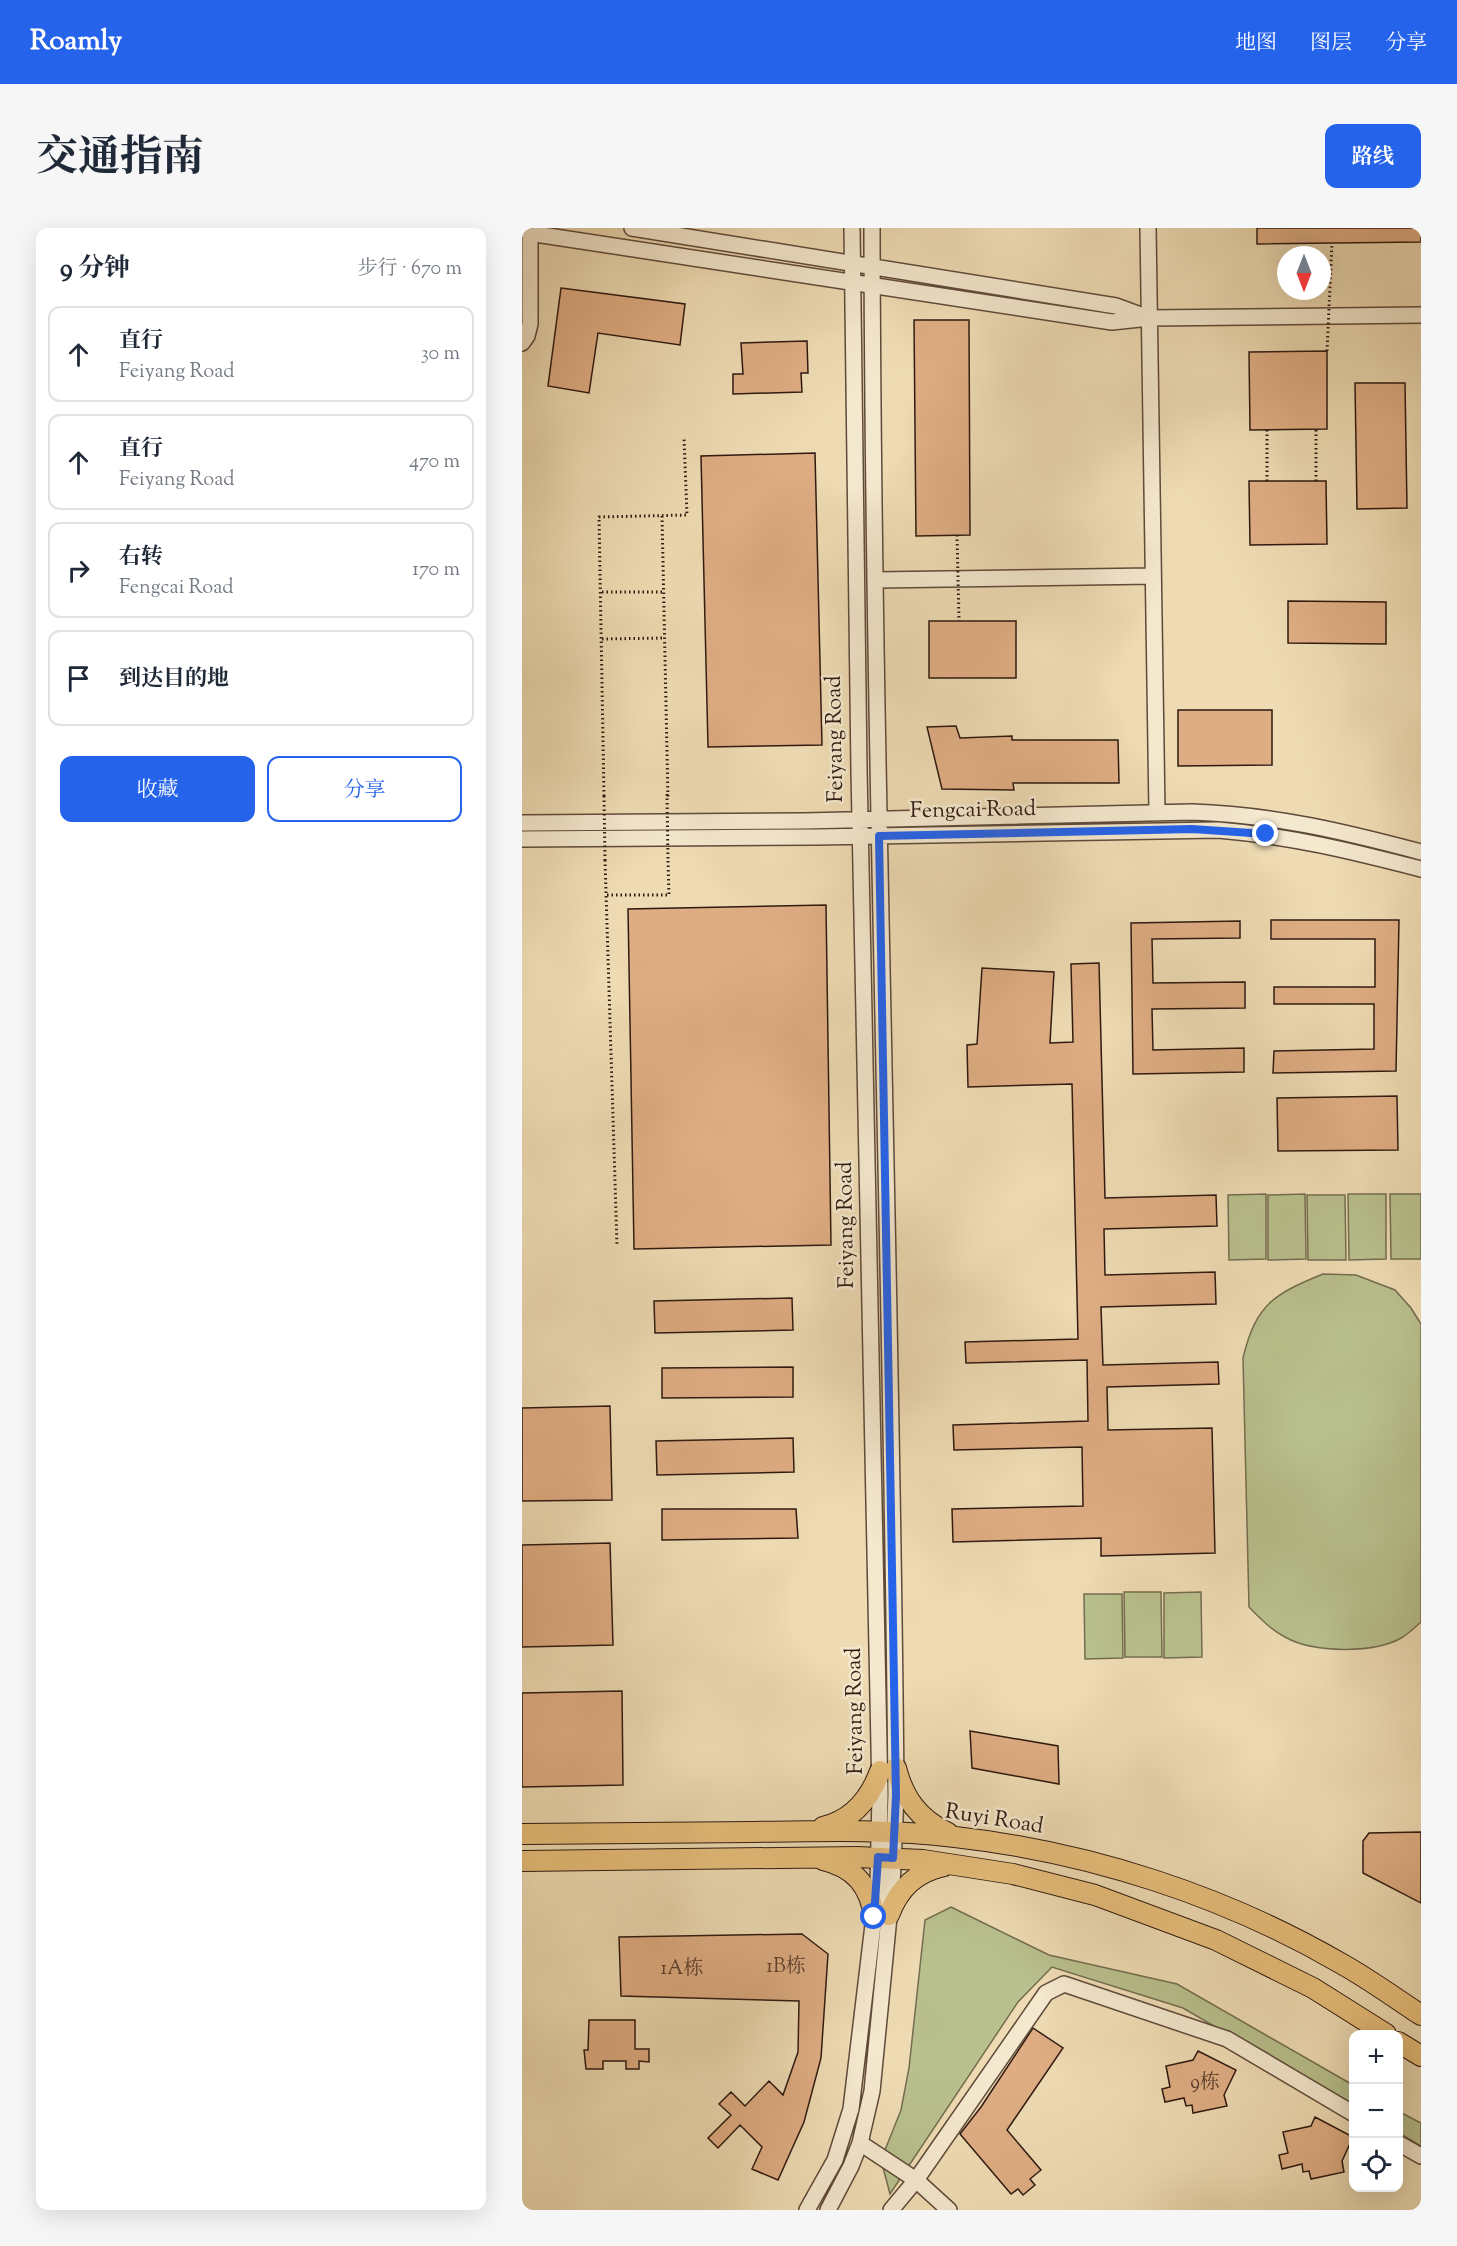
<!DOCTYPE html>
<html lang="zh">
<head>
<meta charset="utf-8">
<style>
	body { margin:0; font-family:"Sorts Mill Goudy","Noto Serif SC",serif; background:#f6f6f7; color:#1f2937 }
	.controls { position:absolute; right:18px; bottom:18px; display:grid; overflow:hidden; border-radius:12px; box-shadow:0 6px 24px #0002 }
	.controls button { width:54px; height:54px; display:grid; place-items:center; padding:0; border:0; border-bottom:2px solid #e0e1e3; background:#fff; color:#1f2937; font:30px sans-serif }
	.compass { position:absolute; left:755px; top:18px; width:54px; height:54px; border-radius:50%; background:#fff; box-shadow:0 6px 24px #0002; rotate:180deg }
	.stop { position:absolute; width:18px; height:18px; margin:-14px; border:4px solid #2563eb; border-radius:50%; background:#fff }
	.stop.end { background:#2563eb; border-color:#fff; box-shadow:0 2px 6px #0008 }
	.list { margin:0; padding:0; list-style:none }
	h2 { display:flex; justify-content:space-between; align-items:center; height:78px; margin:0; padding:0 24px; font-size:26px }
	h2 small { font-size:20px; font-weight:400; color:#747a83 }
	.list li { display:grid; grid-template-columns:39px 1fr auto; gap:18px; align-items:center; box-sizing:border-box; height:96px; margin:0 12px 12px; padding:0 12px; border:2px solid #e0e1e3; border-radius:12px }
	.list b { display:block; font-size:22px; white-space:nowrap }
	.list p { margin:0; font-size:20px; white-space:nowrap; color:#747a83 }
	.list em { font-size:20px; font-style:normal; color:#747a83 }
	.actions { display:flex; gap:12px; padding:18px 24px }
	.actions a { flex:1; padding:14px 0; border:2px solid #2563eb; border-radius:12px; text-align:center; font-size:21px; color:#2563eb }
	.actions .main { background:#2563eb; color:#fff }
	.icon { flex:none; width:33px; height:33px; fill:none; stroke:currentColor; stroke-width:2; stroke-linecap:round; stroke-linejoin:round }
	.map { position:relative; flex:none; width:899px; height:1982px; overflow:hidden; border-radius:12px }
	header { display:flex; align-items:center; gap:36px; box-sizing:border-box; height:84px; padding:0 30px; background:#2563eb; color:#fff }
	header strong { font-size:28px }
	nav { display:flex; gap:33px; margin-inline-start:auto; font-size:21px }
	.intro { display:flex; align-items:center; justify-content:space-between; box-sizing:border-box; height:144px; padding:0 36px }
	h1 { margin:0; font-size:42px }
	.button { padding:15px 27px; border-radius:12px; background:#2563eb; color:#fff; font-size:21px; font-weight:700 }
	main { display:flex; gap:36px; padding:0 36px }
	aside { flex:1; background:#fff; border-radius:12px; box-shadow:0 6px 24px #0002 }
	.map>svg:first-child { display:block }
</style>
</head>
<body>
<header>
<strong>Roamly</strong>
<nav><a>地图</a><a>图层</a><a>分享</a></nav>
</header>
<div class="intro"><h1>交通指南</h1><a class="button">路线</a></div>
<main>
<aside>
<h2>9 分钟<small>步行 · 670 m</small></h2>
<ul class="list">
<li><svg class="icon" aria-label="ahead" viewBox="0 0 24 24"><path d="M12 20V5M6 11l6-6 6 6"/></svg><div><b>直行</b><p>Feiyang Road</p></div><em>30 m</em></li>
<li><svg class="icon" aria-label="ahead" viewBox="0 0 24 24"><path d="M12 20V5M6 11l6-6 6 6"/></svg><div><b>直行</b><p>Feiyang Road</p></div><em>470 m</em></li>
<li><svg class="icon" aria-label="right" viewBox="0 0 24 24"><path d="M7 20v-9h11M14 6l5 5-5 5"/></svg><div><b>右转</b><p>Fengcai Road</p></div><em>170 m</em></li>
<li><svg class="icon" aria-label="arrive" viewBox="0 0 24 24"><path d="M6 21V4h12l-3 4 3 4H6"/></svg><div><b>到达目的地</b></div></li>
</ul>
<div class="actions"><a class="main">收藏</a><a>分享</a></div>
</aside>
<div class="map">
<svg width="899" height="1982" viewBox="0 0 899 1982">
	<rect width="100%" height="100%" fill="#eedbb3"/>
	<filter id="stains"><feTurbulence type="fractalNoise" baseFrequency=".00333" numOctaves="4"/><feColorMatrix values="0 0 0 0 .2 0 0 0 0 .09 0 0 0 0 .02 0 0 0 .5 -.17"/></filter>
	<radialGradient id="worn" r=".72"><stop offset=".6" stop-color="#630" stop-opacity="0"/><stop offset="1" stop-color="#630" stop-opacity=".3"/></radialGradient>
	<path fill="#b8c08d" stroke="#746d4f" stroke-width="1.5" d="M744,966V1031L707,1032L706,967Z
		M783,966L784,1031L746,1032V967Z
		M826,966H864V1031L827,1032Z
		M868,966H899V1031H869Z
		M785,967H823L824,1032H786Z
		M801,1046L834,1047L873,1062L889,1080L899,1096V1394C893,1399 887,1405 881,1409C853,1426 791,1425 763,1409C749,1402 738,1390 727,1379L721,1130C734,1076 752,1066 801,1046Z
		M602,1364H639L640,1429H603Z
		M679,1364L680,1429L642,1430V1365Z
		M562,1366H600L601,1430L563,1431Z
		M429,1679L527,1727L655,1756L831,1857V1879L661,1780L530,1739L496,1774L368,1966L359,1932L379,1882L387,1840L403,1692Z
		M876,1883L899,1895V1918L877,1905Z"/>
	<path fill="#dfad83" stroke="#2f1a11" stroke-width="1.5" d="M735,0H899V14L735,16Z
		M39,60L163,76L158,117L76,105L67,165L26,158Z
		M392,92H447L448,307L394,308Z
		M285,113L286,145H279L280,164L211,166V146H221L219,115Z
		M805,123V201L728,202L727,124Z
		M833,155H883L885,280L835,281Z
		M293,225L300,517L186,519L179,228Z
		M727,253H804L805,316L728,317Z
		M766,373L864,374V416L766,415Z
		M407,393H494V450H407Z
		M656,482H750V537L656,538Z
		M434,498L438,510L490,508V512H596L597,555H491L492,562L420,561L405,499Z
		M304,677L309,1017L112,1021L106,681Z
		M749,692H877L874,843L751,845L752,823L852,821V776H752V759H853V711H749Z
		M718,693V710L630,711L631,755L723,754V780L630,781L631,822L722,820V844L611,846L609,695Z
		M577,735L583,970L694,967L695,998L582,1001L583,1047L693,1044L694,1076L579,1079L581,1137L696,1134L697,1156L585,1159L586,1202L690,1200L693,1325L579,1328V1310L431,1314L430,1281L561,1278L560,1219L432,1222L431,1197L566,1193L565,1132L444,1135L443,1114L556,1111L550,856L446,859L445,817L455,816L460,740L532,744L528,815L551,814L549,736Z
		M875,868L876,922L756,923L755,870Z
		M270,1070L271,1102L133,1105L132,1073Z
		M271,1139V1169L140,1170V1140Z
		M88,1178L90,1272L0,1273V1180Z
		M271,1210L272,1244L135,1247L134,1213Z
		M140,1281H274L276,1310L140,1312Z
		M88,1315L91,1417L0,1419V1317Z
		M100,1463L101,1557L0,1559V1465Z
		M448,1503L536,1518L537,1556L450,1540Z
		M899,1604V1675L841,1645V1613L847,1605Z
		M280,1706L306,1726L299,1830L282,1894L256,1952L230,1941L240,1919L218,1897L196,1920L186,1910L209,1887L197,1876L209,1864L223,1878L247,1853L261,1867L276,1824L277,1773L99,1768L97,1709Z
		M67,1792H113V1821H127V1834L117,1833V1841H104V1833H81V1841H64L62,1822H66Z
		M511,1800L541,1820L485,1902L519,1942L508,1951L513,1957L501,1967L496,1961L489,1966L438,1906L459,1879Z
		M676,1823L714,1842L702,1867L705,1878L671,1885L670,1877L664,1878L662,1870L643,1874L640,1861L648,1859L644,1838L671,1832Z
		M793,1889L831,1909L820,1933L822,1944L789,1951L787,1943L781,1944L780,1936L760,1941L757,1927L766,1925L761,1904L789,1898Z"/>
	<g fill="none" stroke-linecap="round" stroke-linejoin="round">
		<defs>
			<path id="minor" d="M110,0L594,78L624,89
				M626,0L635,585
				M7,5L590,94L627,90L899,87
				M0,115L5,108L8,96V0
				M354,352L630,348
				M0,595L282,593L670,584C753,587 820,603 899,624
				M0,611L294,609L696,602C768,608 829,623 899,641
				M338,1915L394,1952L524,1765L542,1756L705,1811L832,1886
				M876,1915L899,1928
				M285,1982L313,1932L329,1881L356,1655L358,1567L337,542L330,0
				M306,1982L329,1938L338,1915L350,1863L370,1658L374,1567C370,1045 351,523 350,0
				M369,1982L394,1952L427,1982"/>
			<path id="major" d="M374,1540C382,1571 397,1591 426,1605
				M301,1599C330,1592 348,1571 358,1543
				M0,1606C77,1605 154,1604 231,1604C299,1603 366,1601 433,1609C568,1624 703,1668 820,1736C847,1751 873,1770 899,1787
				M301,1632C332,1639 348,1658 352,1689
				M0,1633L335,1629L401,1632L491,1646L573,1667L694,1712L791,1760L864,1806
				M367,1687C377,1660 394,1644 422,1638
				M876,1814L899,1828"/>
		</defs>
		<use href="#minor" stroke="#5f4a3a" stroke-width="18"/>
		<use href="#major" stroke="#2f1a11" stroke-width="22"/>
		<path stroke="#2f1a11" stroke-width="3" stroke-dasharray="1.5 3" stroke-linecap="butt" d="M745,202V253
			M794,253V201
			M140,288L146,571
			M80,364H141
			M80,411L142,410
			M82,568L77,289L165,287L162,209
			M83,632L95,1018
			M85,667H147L146,632"/>
		<use href="#minor" stroke="#f4e8ce" stroke-width="15"/>
		<use href="#major" stroke="#e7be7a" stroke-width="20"/>
		<path stroke="#2f1a11" stroke-width="3" stroke-dasharray="1.5 3" stroke-linecap="butt" d="M805,123L810,16
			M435,307L437,393
			M145,566L146,632
			M82,568L83,632"/>
	</g>
	<g fill="none" stroke-linecap="round" stroke-linejoin="round">
		<path stroke="#2563eb" stroke-width="8" d="M352,1689L356,1629L371,1630L374,1568L357,608L670,601L744,606"/>
	</g>
	<g text-anchor="middle" dominant-baseline="central" stroke-width="5" stroke-linejoin="round" paint-order="stroke">
		<g font-size="20" fill="#5b3f2e">
			<text x="264" y="1739">1B栋</text>
			<text x="160" y="1741">1A栋</text>
			<text x="683" y="1855">9栋</text>
		</g>
		<g font-size="22" fill="#2f1a11" stroke="#f4e8ce">
			<text transform="translate(314 511) rotate(-91)">Feiyang Road</text>
			<text transform="translate(451 583) rotate(-1)">Fengcai Road</text>
			<text transform="translate(325 997) rotate(-91)">Feiyang Road</text>
			<text transform="translate(334 1483) rotate(-91)">Feiyang Road</text>
			<text transform="translate(472 1592) rotate(9)">Ruyi Road</text>
		</g>
	</g>
	<rect width="100%" height="100%" filter="url(#stains)"/>
	<rect width="100%" height="100%" fill="url(#worn)"/>
</svg>
<div class="controls">
<button>+</button>
<button>−</button>
<button><svg class="icon" aria-label="locate" viewBox="0 0 24 24"><circle cx="12" cy="12" r="6"/><path d="M12 2v4M12 18v4M2 12h4M18 12h4"/></svg></button>
</div>
<svg class="compass" viewBox="-18 -18 36 36"><path d="M0-13l5 13h-10z" fill="#e53935"/><path d="M0 13l5-13h-10z" fill="#747a83"/></svg>
<div class="stop" style="left:352px;top:1689px"></div>
<div class="stop end" style="left:744px;top:606px"></div>
</div>
</main>
</body>
</html>
